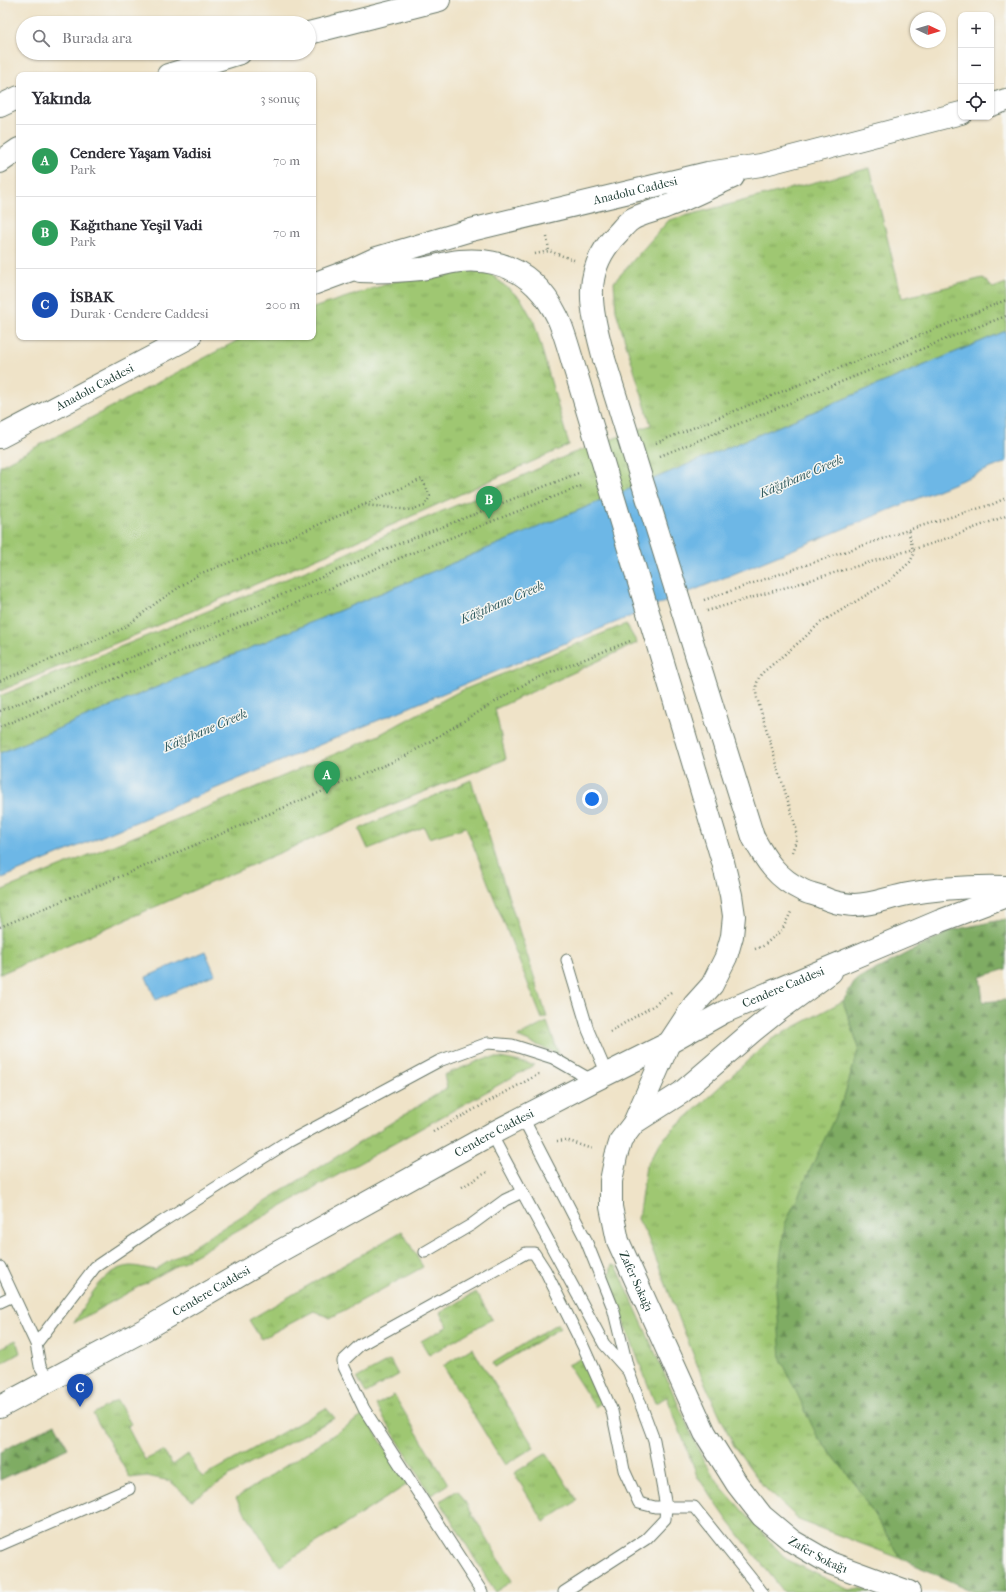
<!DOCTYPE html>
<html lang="tr">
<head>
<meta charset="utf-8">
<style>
	body { margin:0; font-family:"IM FELL French Canon",serif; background:#f2f2f3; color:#2b2b33 }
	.controls { position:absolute; right:12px; top:12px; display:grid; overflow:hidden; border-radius:8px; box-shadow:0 1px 3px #0004 }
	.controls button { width:36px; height:36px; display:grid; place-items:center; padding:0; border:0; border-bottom:1px solid #e1e1e2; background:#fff; color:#2b2b33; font:20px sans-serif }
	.compass { position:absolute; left:910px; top:12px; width:36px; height:36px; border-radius:50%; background:#fff; box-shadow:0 1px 3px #0004; rotate:94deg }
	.you { position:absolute; left:592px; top:799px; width:14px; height:14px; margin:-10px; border:3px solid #fff; border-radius:50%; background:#1a73e8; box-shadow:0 0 0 6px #1a73e833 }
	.badge { display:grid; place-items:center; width:26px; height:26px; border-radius:50%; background:#1a73e8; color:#fff; font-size:13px; font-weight:700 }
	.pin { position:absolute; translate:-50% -33px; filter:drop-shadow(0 1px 2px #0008) }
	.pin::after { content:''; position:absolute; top:21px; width:14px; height:12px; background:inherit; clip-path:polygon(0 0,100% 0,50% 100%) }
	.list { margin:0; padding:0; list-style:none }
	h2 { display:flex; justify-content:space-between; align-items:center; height:52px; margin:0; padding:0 16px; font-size:17px }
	h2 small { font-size:13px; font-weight:400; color:#7c7c81 }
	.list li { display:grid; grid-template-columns:26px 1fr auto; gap:12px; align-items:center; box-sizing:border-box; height:72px; padding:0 16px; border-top:1px solid #e1e1e2 }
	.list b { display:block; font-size:15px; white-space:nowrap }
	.list p { margin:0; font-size:13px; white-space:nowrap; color:#7c7c81 }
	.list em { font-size:13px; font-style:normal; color:#7c7c81 }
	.icon { flex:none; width:22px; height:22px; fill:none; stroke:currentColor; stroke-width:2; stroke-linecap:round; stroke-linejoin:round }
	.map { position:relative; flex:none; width:1006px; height:1592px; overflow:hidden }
	.search { position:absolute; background:#fff; box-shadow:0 1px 3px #0004; left:16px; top:16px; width:300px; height:44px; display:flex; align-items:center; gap:10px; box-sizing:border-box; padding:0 14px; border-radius:22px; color:#7c7c81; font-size:15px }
	.panel { position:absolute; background:#fff; box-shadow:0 1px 3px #0004; left:16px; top:72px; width:300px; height:268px; border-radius:8px }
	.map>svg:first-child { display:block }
</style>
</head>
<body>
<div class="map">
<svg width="1006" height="1592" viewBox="0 0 1006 1592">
	<defs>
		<pattern id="grass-tufts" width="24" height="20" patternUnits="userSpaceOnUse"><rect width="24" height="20" fill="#9fc772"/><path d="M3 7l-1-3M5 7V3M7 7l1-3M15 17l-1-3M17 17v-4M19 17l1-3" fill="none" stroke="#81a35e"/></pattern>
		<pattern id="forest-firs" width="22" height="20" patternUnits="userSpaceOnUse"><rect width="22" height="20" fill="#7fac64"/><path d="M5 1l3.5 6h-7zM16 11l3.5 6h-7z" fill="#678d53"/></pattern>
	</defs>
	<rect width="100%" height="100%" fill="#f6f6f2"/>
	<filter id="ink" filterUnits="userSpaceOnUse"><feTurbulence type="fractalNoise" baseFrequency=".025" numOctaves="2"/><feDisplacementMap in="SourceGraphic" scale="8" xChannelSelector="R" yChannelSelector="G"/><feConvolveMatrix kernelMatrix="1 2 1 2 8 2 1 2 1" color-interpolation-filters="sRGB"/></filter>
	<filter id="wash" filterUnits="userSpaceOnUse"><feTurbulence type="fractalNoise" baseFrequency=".012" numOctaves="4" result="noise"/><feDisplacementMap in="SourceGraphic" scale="16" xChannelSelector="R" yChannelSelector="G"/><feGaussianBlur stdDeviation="0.9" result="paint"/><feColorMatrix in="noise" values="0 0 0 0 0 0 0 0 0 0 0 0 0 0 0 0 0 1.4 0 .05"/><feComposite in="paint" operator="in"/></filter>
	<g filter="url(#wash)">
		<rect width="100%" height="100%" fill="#efe3c8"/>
		<path fill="url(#grass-tufts)" stroke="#5f8253" d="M870,168L902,298L983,278L993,288L1006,283V331L0,753V696L330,561L397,530L476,497L568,455L651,425L616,311L614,282L669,220Z
			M465,268L487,271L521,299L534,322L569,445L341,548L133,636L0,691V466L244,337H313V308L393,282Z
			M626,624L637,643L495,709L506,759L381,809L0,974V891L274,780L377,736L458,692Z
			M471,780L547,1017L542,1019L466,827L429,838L424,827L368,849L359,829Z
			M843,1001L859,1048L844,1097L817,1436L853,1481L902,1559L801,1521L764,1487L734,1446L702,1377L647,1236L638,1219L646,1166L662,1140L770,1040Z
			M547,1022L559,1054L517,1037Z
			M486,1058H501L534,1065L74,1323C87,1302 102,1268 131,1266C138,1266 147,1269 155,1270L447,1088L444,1075Z
			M402,1231L423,1267L330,1318L314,1311L261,1339L249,1320Z
			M612,1265L617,1267L703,1460L723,1489L786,1559L849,1590L859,1588L872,1592H784L729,1522L697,1476L667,1397L655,1403L608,1281Z
			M476,1292L492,1319L429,1355L421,1341L448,1326L440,1313Z
			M558,1323L560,1328L495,1367L493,1363Z
			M16,1340L20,1353L0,1364V1348Z
			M472,1348L534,1447L505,1465L443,1366Z
			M582,1358L601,1403L595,1407L568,1365Z
			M390,1360L398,1375L366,1393L357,1378Z
			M394,1395L448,1484L431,1495L376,1405Z
			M117,1400L131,1424L127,1426L145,1460L163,1451L173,1465L188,1454L198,1472L203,1477L326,1408L335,1418L241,1469L192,1500L170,1481L147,1476L130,1478L93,1414Z
			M547,1453L577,1501L544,1522L514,1473Z
			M458,1490L512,1581L495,1592L440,1501Z"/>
		<path fill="url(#forest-firs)" stroke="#4f744c" d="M1006,919V969L980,977L983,1002L1006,1000V1592H974L902,1559L853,1481L817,1436L781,1359L776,1290L785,1224L844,1097L859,1048L843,1001L856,980L952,930Z
			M55,1424L68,1448L0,1480V1452Z"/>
		<path fill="#9fc772" stroke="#5f8253" d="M364,1415L408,1484L280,1566L236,1498Z"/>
		<path fill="#6db7e6" stroke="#467a8d" d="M1006,331V462L417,704L0,879V753Z
			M205,951L215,974L156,1000L146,977Z"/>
	</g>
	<g filter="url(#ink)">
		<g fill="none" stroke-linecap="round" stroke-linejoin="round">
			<defs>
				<path id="service" d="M567,960L588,1030L607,1074
					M523,1118L585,1238L613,1308L629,1373L654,1440L666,1507L665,1519L646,1539L564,1592
					M491,1134L604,1344L628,1371
					M425,1252L471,1225L505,1200L522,1192
					M0,1267L36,1344
					M0,1302L13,1296
					M49,1381L40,1366L36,1344L95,1267L157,1225L288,1142L439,1061L488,1043L512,1045L553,1058L593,1081
					M0,1545L129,1489
					M482,1592L364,1409L344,1367L343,1361L360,1345L526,1253H534L545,1270L583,1346L612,1411L624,1470L639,1503L655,1507H694L762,1592"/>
				<g id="minor">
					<path d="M0,106L19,97"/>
					<path id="s1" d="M831,972L783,1007L753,1031L681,1093L634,1123L621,1140L616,1156L611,1181V1207L618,1241L705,1433L737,1484L762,1516L792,1541L830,1563L909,1592"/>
				</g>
				<path id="tertiary" d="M309,33L439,0
					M168,75L240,53
					M0,162L19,149"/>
				<g id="primary">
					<path d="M991,105L1006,100"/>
					<path d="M360,271C380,272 401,271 421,269C434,267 447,262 460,261C506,257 538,277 558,318C566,336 571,358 577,376"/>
					<path id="s2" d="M313,284L351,270L377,258L471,230L708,173L761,165L961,113"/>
					<path d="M604,359C592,312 579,272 618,233C622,229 626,223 631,220C639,214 656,211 665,207C688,199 710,187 733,177"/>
					<path id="s3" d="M0,437L190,337"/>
					<path d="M753,837C766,861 777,878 802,890C807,893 814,894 819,896C833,902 839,904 854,905C873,905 890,897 908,894C941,888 973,886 1006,887"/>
					<path d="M634,1123L669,1043L694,1005L712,985L726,957L732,936L734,916L731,895L723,862"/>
					<path id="s4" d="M0,1407L146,1329L280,1251L491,1134L593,1081L669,1043L724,1012L940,921L1006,896"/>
				</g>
			</defs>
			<use href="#service" stroke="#687768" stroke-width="13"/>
			<use href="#minor" stroke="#687768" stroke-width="24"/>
			<use href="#tertiary" stroke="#687768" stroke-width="24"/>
			<use href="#primary" stroke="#687768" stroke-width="24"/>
			<path stroke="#687768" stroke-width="2.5" stroke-dasharray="1 3" stroke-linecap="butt" d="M547,237L549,251
				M535,254L549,251L574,260
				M656,443L1006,300
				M660,456L956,335L1006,316
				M704,600L908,530L993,504L1006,498
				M707,611L934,543L1006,516
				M0,681L124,628L156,603L199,574L259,551L422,479L430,496L425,506L411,510L365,505
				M0,711L242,612L386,549L581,472
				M0,727L296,603L407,555L584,485
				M792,852L796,841V828L757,698C755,689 756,682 761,674L803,639L820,623L888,582L910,562L914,554L908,530
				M0,927L404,757L530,681L630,641
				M755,949L763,946L782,930L791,912
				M610,1032L656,1004L671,992
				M433,1132L539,1074
				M557,1141L566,1140L593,1149
				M462,1187L489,1171"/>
			<use href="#service" stroke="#fff" stroke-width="11"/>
			<use href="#minor" stroke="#fff" stroke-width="22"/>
			<use href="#tertiary" stroke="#fff" stroke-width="22"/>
			<use href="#primary" stroke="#fff" stroke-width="22"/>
			<defs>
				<path id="primary-bridge" d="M604,359L753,837
					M577,376L723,862"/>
			</defs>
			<use href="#primary-bridge" stroke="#687768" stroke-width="24" stroke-linecap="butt"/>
			<use href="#primary-bridge" stroke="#fff" stroke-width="22"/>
		</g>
	</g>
	<g text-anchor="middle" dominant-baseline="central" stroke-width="3" stroke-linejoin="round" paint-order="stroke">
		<g font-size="12" fill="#1f3d34" stroke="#f6f6f2">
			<text stroke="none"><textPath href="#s2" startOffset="336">Anadolu Caddesi</textPath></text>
			<text stroke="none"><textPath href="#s3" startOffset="107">Anadolu Caddesi</textPath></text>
			<text stroke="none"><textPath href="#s4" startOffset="889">Cendere Caddesi</textPath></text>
			<text stroke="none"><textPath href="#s4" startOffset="565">Cendere Caddesi</textPath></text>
			<text stroke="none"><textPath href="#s1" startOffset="417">Zafer Sokağı</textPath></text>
			<text stroke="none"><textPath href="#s4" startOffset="241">Cendere Caddesi</textPath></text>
			<text stroke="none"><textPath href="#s1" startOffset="753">Zafer Sokağı</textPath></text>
		</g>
		<g font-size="13" font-style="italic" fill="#325c60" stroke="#f6f6f2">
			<text transform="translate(801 476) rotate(-23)">Kâğıthane Creek</text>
			<text transform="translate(502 602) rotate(-23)">Kâğıthane Creek</text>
			<text transform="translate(205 730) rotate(-23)">Kâğıthane Creek</text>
		</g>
	</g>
</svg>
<div class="controls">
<button>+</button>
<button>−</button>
<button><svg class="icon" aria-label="locate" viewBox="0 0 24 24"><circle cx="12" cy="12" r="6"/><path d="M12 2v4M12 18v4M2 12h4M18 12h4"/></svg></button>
</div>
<svg class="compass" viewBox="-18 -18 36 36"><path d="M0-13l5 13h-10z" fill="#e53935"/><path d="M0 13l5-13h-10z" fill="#7c7c81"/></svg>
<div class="you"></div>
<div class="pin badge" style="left:327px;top:794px;background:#2e9e5b">A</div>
<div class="pin badge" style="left:489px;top:519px;background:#2e9e5b">B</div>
<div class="pin badge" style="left:80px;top:1407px;background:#1a4fb4">C</div>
<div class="search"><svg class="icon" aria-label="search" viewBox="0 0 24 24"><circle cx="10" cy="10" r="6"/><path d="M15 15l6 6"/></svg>Burada ara</div>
<section class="panel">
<h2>Yakında<small>3 sonuç</small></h2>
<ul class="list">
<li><span class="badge" style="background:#2e9e5b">A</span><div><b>Cendere Yaşam Vadisi</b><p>Park</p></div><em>70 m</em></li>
<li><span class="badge" style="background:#2e9e5b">B</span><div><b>Kağıthane Yeşil Vadi</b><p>Park</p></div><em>70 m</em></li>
<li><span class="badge" style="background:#1a4fb4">C</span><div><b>İSBAK</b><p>Durak · Cendere Caddesi</p></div><em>200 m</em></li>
</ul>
</section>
</div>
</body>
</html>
